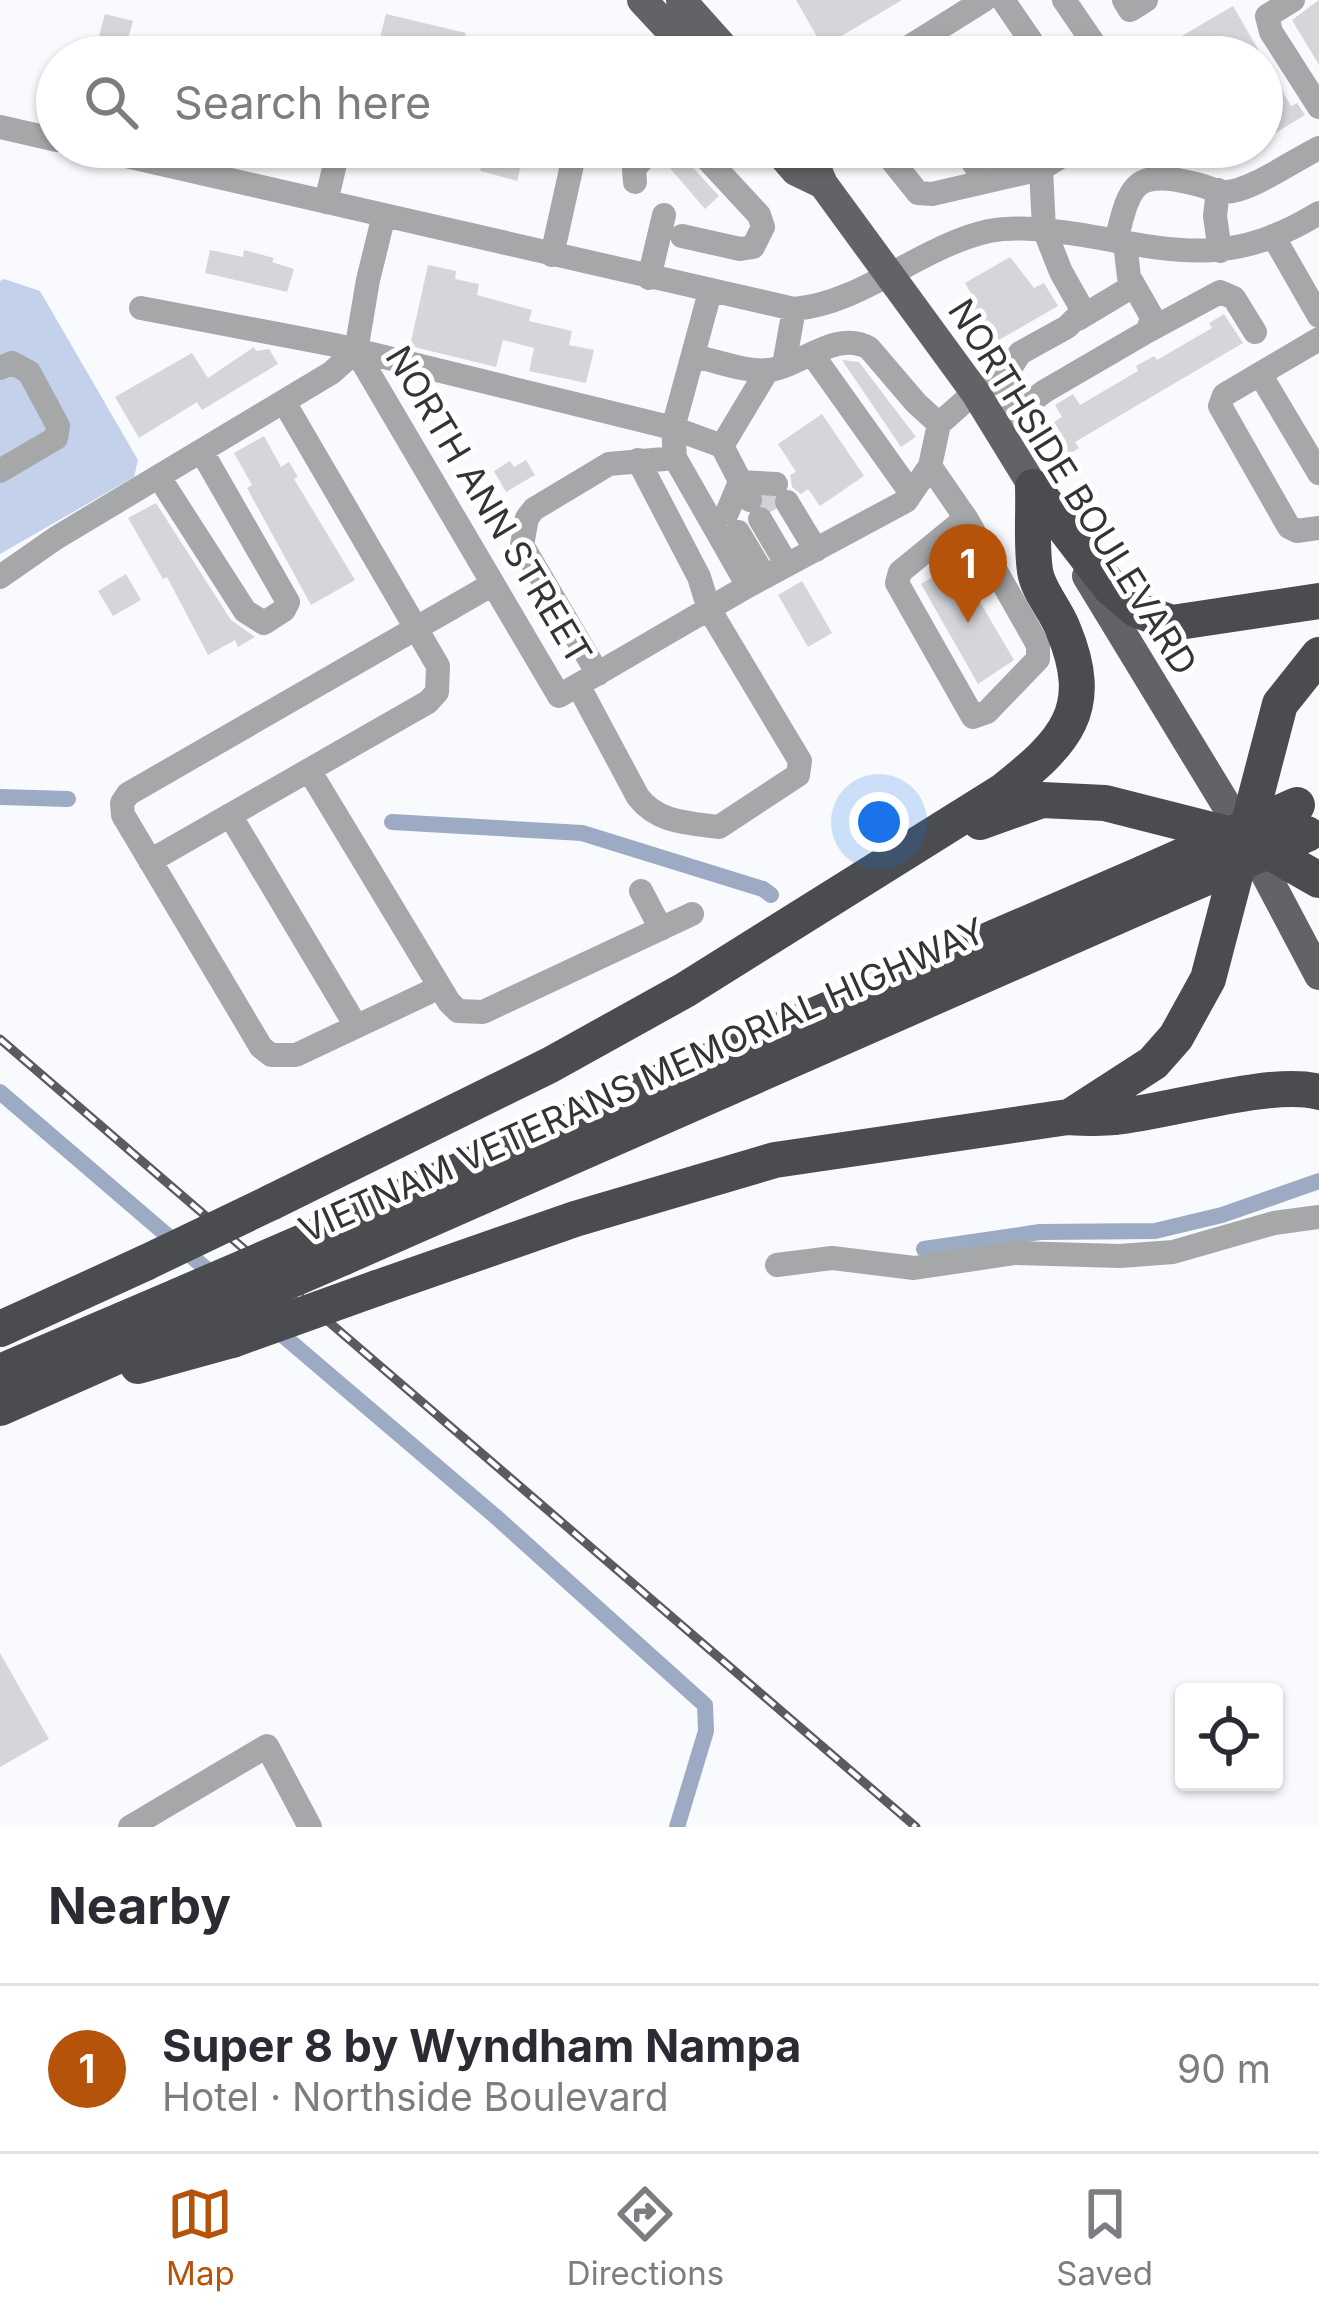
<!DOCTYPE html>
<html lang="en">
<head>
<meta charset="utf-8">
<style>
	body { margin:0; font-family:Inter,sans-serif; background:#f2f2f3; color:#2b2b33 }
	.controls { position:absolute; right:36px; bottom:36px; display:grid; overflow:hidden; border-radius:12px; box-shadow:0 3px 9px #0004 }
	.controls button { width:108px; height:108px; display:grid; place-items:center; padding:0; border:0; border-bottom:3px solid #e1e1e2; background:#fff; color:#2b2b33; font:60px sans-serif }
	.you { position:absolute; left:879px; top:822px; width:42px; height:42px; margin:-30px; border:9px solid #fff; border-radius:50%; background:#1a73e8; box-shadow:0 0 0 18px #1a73e833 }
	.badge { display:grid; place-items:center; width:78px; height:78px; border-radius:50%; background:#b45309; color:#fff; font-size:39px; font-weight:700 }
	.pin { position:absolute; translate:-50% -99px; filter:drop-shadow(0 3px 6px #0008) }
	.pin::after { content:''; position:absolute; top:63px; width:42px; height:36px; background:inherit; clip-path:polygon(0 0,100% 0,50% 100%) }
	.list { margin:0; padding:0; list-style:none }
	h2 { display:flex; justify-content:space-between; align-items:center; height:156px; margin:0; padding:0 48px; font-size:51px }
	h2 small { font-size:39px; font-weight:400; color:#7c7c81 }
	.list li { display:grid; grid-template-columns:78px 1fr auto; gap:36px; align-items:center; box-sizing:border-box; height:168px; padding:0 48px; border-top:3px solid #e1e1e2 }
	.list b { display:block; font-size:45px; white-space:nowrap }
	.list p { margin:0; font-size:39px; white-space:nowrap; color:#7c7c81 }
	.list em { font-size:39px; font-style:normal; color:#7c7c81 }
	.icon { flex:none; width:66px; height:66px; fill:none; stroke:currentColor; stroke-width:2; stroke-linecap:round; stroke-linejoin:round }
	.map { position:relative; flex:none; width:1319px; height:1827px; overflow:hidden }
	.search { position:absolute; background:#fff; box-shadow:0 3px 9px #0004; left:36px; right:36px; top:36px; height:132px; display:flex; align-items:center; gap:30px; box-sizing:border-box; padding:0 42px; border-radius:66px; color:#7c7c81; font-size:45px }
	.sheet { height:324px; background:#fff }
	nav { display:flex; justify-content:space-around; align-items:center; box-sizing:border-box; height:168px; border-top:3px solid #e1e1e2; background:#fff; font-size:33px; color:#7c7c81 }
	nav a { display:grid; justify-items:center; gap:6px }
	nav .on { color:#b45309 }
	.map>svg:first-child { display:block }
</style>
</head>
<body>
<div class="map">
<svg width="1319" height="1827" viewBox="0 0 1319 1827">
	<rect width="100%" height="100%" fill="#f8fafe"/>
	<path fill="#c4d1ea" d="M4,279L40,291L138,460L134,477L0,554V281Z"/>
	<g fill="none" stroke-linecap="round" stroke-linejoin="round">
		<path stroke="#9daac4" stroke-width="16" d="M0,797L68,799
			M392,822L582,833L763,889L771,895
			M0,1092L218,1279
			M924,1249L1040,1232L1155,1231L1222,1215L1319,1181
			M273,1327L495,1516L705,1705L706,1731L677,1827"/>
	</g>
	<path fill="#d4d6da" d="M796,0H902L823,47Z
		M1319,0V65L1292,20Z
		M1233,6L1291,106L1297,103L1305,115L1262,141V57H1192L1180,37Z
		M105,14L133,21L127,42L118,40L116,48L97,43Z
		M386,14L466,33L460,57H375Z
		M486,147L525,149L517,181L480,171Z
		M672,147H680L684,158L719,196L705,209L663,160Z
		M210,250L243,257L244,250L274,258L272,262L294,269L287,292L205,273Z
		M1010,257L1034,288L1044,283L1058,306L999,340L988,320L980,325L970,308L976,303L965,283Z
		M428,265L456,271L455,279L479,284L477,295L532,310L529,321L572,331L569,345L594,350L586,383L529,371L534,348L503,340L496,367L410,346Z
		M1224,314L1243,343L1075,442L1079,448L1066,456L1056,438L1062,435L1054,422L1062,417L1055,405L1073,394L1080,405L1138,371L1136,366L1154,356L1157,360L1212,328L1209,323Z
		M254,347L256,351L269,349L278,364L202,410L197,402L139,438L115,397L192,353L208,378Z
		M842,360L859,362L916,437L901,447Z
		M822,414L864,476L820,506L808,489L801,494L792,487L790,475L796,472L778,444Z
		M264,436L281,467L289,462L298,477L294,479L355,580L311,605L247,488L252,485L234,453Z
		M526,460L535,475L506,492L494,471L510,461L514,467Z
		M156,503L231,620L255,637L238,647L235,640L208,655L167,577L163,579L128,518Z
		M957,563L1014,660L978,684L921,584Z
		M126,574L141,600L113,616L98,591Z
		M802,581L832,633L808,647L778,595Z
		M0,1653L49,1739L0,1767Z"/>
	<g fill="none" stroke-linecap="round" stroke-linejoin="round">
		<path stroke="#d1d2d6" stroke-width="24" stroke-dasharray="24 12" stroke-linecap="butt" d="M763,491L774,510"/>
		<path stroke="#a6a7a9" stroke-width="24" d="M1003,0L1042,57
			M1064,0L1103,57
			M1124,0L1130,10L1146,0
			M1293,0L1267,16L1271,32L1319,107
			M583,55L585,57
			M893,57L984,0
			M0,127L57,140
			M87,147L794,309C863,303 921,246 989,231C1022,225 1057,231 1089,236C1181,253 1234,265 1319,213
			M964,147L985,182
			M1041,169L1076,147
			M635,182L634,169L653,147
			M1218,190L1215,216L1220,251
			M326,202L339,147
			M682,236L740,249L753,247L763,227L759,215L696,147
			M1273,236L1319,316
			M1116,241C1130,185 1133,168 1196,184C1205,186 1215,191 1224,192C1248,193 1296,159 1319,148
			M552,255L576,147
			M649,278L664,215
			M141,308L335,345L673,428L722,446L750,500
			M1078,319L1133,286
			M1148,331L1220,292L1234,298L1255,332
			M1319,339L1224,395L1220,406L1289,527L1297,531L1319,528
			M356,351L559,696L748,586L675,458L673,428L710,292
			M812,354L911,493
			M693,356C715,360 747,373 769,370C801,366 837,329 869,348L916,403L939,424
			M784,365L794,309
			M0,368L12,363L29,372L58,426L56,438L0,471
			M1260,374L1319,473
			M996,426L1045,391L1148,331L1152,317L1129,277L1125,243
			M722,446L767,371
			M930,466L963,514L966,518L1038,645V659L987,712L973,717L897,583L900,572L966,518
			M159,477L245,611L264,623L284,610L288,602L202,452
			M750,486L740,482L776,484
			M787,502L816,550
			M727,513L740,482
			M760,519L787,565
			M738,532L765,577
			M0,577L56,538L331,373L356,351L368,280L384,215
			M748,586L906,501L930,466L939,424L975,392L1004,378L1020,353L1067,327L1083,311L1061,272L1044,229L1041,169L932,194L918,193L881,147
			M598,674L522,545L527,518L534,509L609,464L675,458
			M578,685L638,797C658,823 688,823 719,827L798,775L800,761L709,609L699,577L638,460
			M309,770L449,1002L458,1011L483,1012L692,914
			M230,815L356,1026
			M150,861L428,702L437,692L438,666L284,402
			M641,891L661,929
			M440,987L296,1055H271L261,1047L123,815L122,803L128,794L493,584
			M777,1265L832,1258L914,1268L1015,1253L1120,1256L1173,1252L1274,1223L1319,1217
			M130,1827L267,1746L310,1827"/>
		<path stroke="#626366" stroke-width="30" d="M642,0L695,57
			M681,0L732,57
			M775,147L796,171L823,184
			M807,147L823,184L975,392L1044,504
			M1087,576L1247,839L1319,975"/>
		<path stroke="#4a4c4f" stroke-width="36" d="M1033,487L1110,587L1137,610L1172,623L1319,601
			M980,822L1042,800L1105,803L1247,839L1319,880
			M1071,1116L1153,1063L1176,1037L1208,979L1280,704L1319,655
			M272,1202L550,1065L685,990L1003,791C1065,742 1097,710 1063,629C1056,610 1038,591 1035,571C1031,544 1034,514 1033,487
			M319,1235L512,1146L1144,873
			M342,1258L1159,898
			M377,1288L575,1219L775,1160L1068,1117C1083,1118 1099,1119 1115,1117C1168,1112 1271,1079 1319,1092
			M0,1329L145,1263
			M138,1366L232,1340
			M0,1372L178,1296
			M0,1408L206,1317"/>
		<defs>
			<path id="rail" d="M0,1039L916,1827"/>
		</defs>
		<use href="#rail" stroke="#5a5b5e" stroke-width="9"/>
		<use href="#rail" stroke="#fff" stroke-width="4.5" stroke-dasharray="14" stroke-linecap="butt"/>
		<path stroke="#4a4c4f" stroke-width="36" d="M1144,873L1297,805
			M1159,898L1307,834
			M145,1263L272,1202
			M178,1296L319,1235
			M206,1317L342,1258
			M232,1340L377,1288"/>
	</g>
	<g text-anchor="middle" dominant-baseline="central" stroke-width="10" stroke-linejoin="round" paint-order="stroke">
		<g font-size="36" fill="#333436" stroke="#fff">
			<text transform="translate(1073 487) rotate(58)">NORTHSIDE BOULEVARD</text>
			<text transform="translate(489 505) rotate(59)">NORTH ANN STREET</text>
			<text transform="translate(642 1080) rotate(-24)">VIETNAM VETERANS MEMORIAL HIGHWAY</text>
		</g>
	</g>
</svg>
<div class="controls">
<button><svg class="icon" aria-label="locate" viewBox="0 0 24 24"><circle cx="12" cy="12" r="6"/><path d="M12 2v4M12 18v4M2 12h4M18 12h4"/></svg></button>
</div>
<div class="you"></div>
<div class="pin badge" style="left:968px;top:623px">1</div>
<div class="search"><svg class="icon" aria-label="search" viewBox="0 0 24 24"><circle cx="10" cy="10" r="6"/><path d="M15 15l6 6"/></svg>Search here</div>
</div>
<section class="sheet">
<h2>Nearby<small></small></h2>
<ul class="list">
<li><span class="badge">1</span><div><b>Super 8 by Wyndham Nampa</b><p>Hotel · Northside Boulevard</p></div><em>90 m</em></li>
</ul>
</section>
<nav>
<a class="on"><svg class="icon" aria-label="map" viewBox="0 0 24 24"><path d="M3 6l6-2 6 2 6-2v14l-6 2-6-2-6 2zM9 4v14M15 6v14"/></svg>Map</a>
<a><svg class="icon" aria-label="directions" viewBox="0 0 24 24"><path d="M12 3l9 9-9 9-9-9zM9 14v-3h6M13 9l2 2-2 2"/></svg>Directions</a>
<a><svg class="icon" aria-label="saved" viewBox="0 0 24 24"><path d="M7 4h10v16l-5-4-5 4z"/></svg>Saved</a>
</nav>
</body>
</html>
